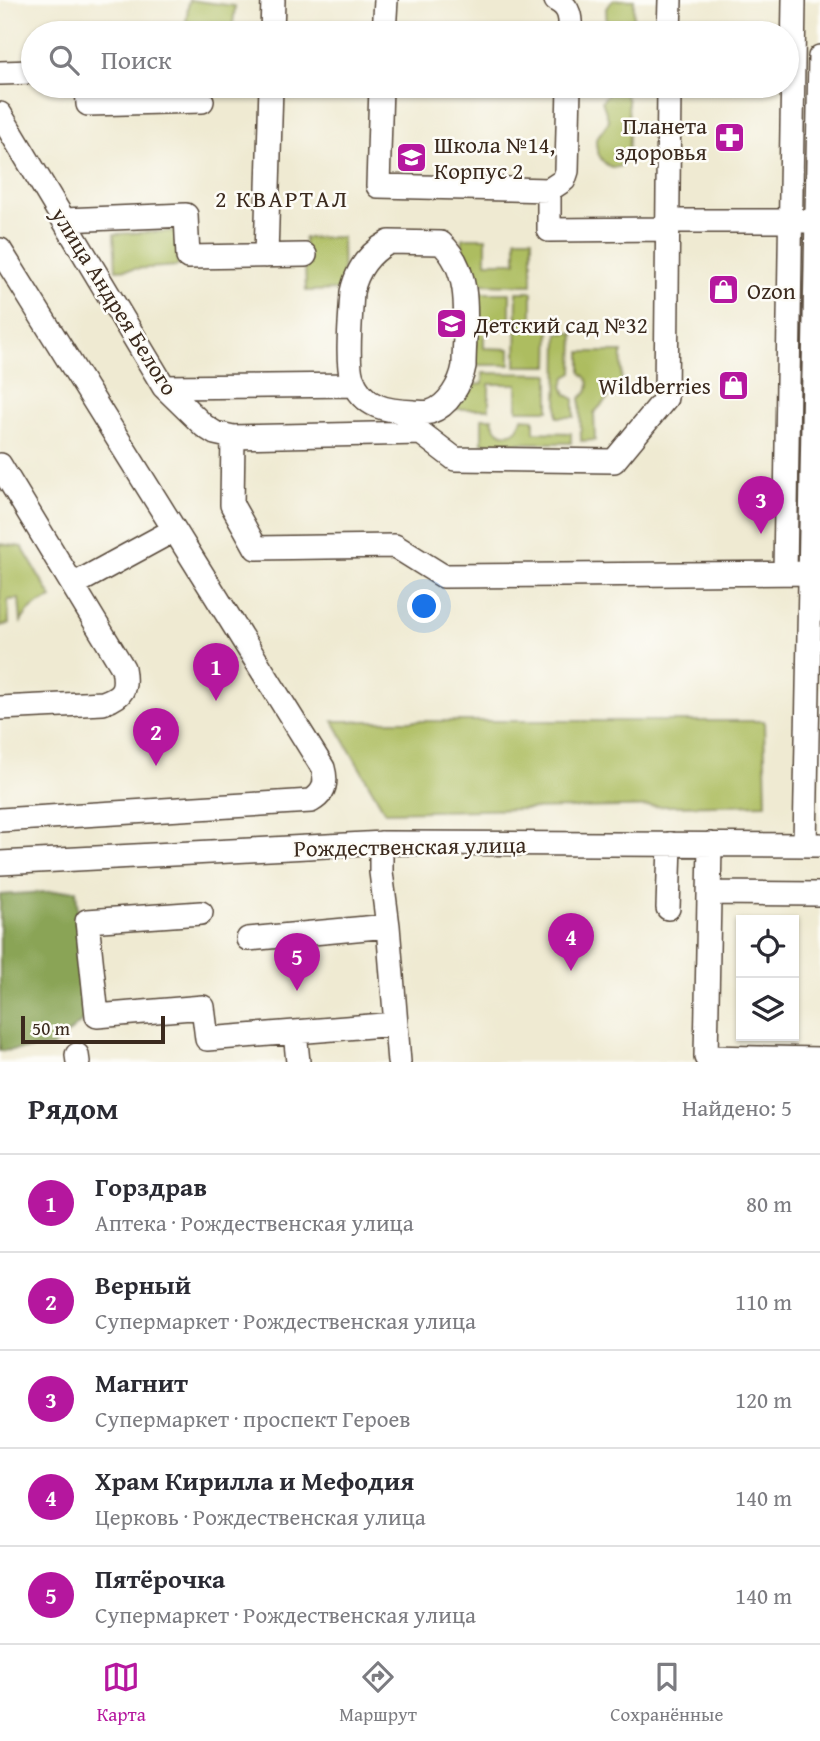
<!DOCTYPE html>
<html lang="ru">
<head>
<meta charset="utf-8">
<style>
	body { margin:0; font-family:"Gentium Book Plus",serif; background:#f2f2f3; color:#2b2b33 }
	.controls { position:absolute; right:21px; bottom:21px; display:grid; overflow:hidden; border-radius:0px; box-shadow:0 2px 5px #0004 }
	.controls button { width:63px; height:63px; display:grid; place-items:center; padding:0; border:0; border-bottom:2px solid #e1e1e2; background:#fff; color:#2b2b33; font:35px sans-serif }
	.scale { position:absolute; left:21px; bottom:18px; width:144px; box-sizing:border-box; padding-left:7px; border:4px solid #3b2a1e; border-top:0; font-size:19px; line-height:24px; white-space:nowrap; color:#3b2a1e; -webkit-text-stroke:5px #fdfcf7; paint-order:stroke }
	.you { position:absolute; left:425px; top:607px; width:24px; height:24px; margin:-18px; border:5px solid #fff; border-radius:50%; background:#1a73e8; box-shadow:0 0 0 10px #1a73e833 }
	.badge { display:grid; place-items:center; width:46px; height:46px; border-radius:50%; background:#b5179e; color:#fff; font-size:23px; font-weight:700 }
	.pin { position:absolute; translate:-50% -58px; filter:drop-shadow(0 2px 4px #0008) }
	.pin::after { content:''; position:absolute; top:37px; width:24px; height:21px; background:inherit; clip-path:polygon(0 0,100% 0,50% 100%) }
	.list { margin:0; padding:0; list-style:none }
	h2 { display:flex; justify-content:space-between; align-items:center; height:91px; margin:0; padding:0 28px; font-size:30px }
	h2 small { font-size:23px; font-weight:400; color:#7c7c81 }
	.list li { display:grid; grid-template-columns:46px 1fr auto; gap:21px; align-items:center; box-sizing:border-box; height:98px; padding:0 28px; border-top:2px solid #e1e1e2 }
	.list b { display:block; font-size:26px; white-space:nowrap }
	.list p { margin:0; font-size:23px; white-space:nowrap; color:#7c7c81 }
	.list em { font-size:23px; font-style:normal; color:#7c7c81 }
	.icon { flex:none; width:38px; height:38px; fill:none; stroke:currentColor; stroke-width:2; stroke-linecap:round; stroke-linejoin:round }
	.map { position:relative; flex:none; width:820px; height:1062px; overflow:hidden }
	.search { position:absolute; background:#fff; box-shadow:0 2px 5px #0004; left:21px; right:21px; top:21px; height:77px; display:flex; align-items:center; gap:18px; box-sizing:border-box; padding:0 24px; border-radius:38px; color:#7c7c81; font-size:26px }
	.sheet { height:581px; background:#fff }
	nav { display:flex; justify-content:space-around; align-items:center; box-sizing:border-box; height:98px; border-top:2px solid #e1e1e2; background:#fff; font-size:19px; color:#7c7c81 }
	nav a { display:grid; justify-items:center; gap:4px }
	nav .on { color:#b5179e }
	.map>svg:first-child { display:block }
</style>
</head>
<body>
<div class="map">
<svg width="820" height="1062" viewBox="0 0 820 1062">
	<rect width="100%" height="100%" fill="#fdfcf7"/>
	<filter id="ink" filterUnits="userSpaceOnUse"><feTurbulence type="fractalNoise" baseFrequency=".0143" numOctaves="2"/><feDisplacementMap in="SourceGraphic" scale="14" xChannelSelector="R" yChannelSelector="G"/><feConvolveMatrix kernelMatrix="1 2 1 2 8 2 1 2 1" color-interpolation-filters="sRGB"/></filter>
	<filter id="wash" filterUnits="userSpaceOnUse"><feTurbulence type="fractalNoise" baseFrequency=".00686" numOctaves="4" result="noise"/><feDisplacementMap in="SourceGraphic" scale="28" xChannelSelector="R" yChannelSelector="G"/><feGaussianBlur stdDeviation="1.57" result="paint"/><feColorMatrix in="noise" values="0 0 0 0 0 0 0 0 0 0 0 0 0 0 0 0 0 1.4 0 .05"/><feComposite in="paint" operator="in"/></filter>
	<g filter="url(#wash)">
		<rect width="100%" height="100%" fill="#efead2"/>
		<path fill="#adbd61" stroke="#747440" stroke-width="2" d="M189,0L235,6L232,33H211L212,26L186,22Z
			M613,0H634L633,33H611L607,31L606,8Z
			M619,90L625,94L628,101C628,116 631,143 627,156C621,178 595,166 596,139L609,121L602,101L610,91Z
			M176,231L178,266L116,270L114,234Z
			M342,237L343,290L306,291L304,238Z
			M463,238H486V262H516V238H532V285L473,284L462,250Z
			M517,292H532V323H550L549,366H516Z
			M472,293H510V321H484V348L510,349V365H472Z
			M558,333H574L573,373L566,377L563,386L566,394L574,399V417H557Z
			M581,352H622L621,384L594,413L595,440L581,441L580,398C591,392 592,380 581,373Z
			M483,373L549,374V410H517V384H489V409H450L473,385L483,384Z
			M482,418H492C494,433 507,438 518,429L522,418L534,419V432L571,433V443H482Z
			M0,544L22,547L52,598C37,604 29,608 21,622L19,599L8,600L9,624L0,626Z
			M333,721H764L766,804L385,812Z"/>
		<path fill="#8aa457" stroke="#62673a" stroke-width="2" d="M76,890L87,1017L52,1047L0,1051V895Z"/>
	</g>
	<g filter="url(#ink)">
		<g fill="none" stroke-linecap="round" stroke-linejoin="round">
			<defs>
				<path id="minor" d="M556,0C570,7 571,18 570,33
					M272,33L273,0
					M384,33L386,0
					M669,33L670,0
					M0,73L33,72
					M87,86L88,104L202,101
					M381,86L378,186L549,190L564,180L567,171L569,86
					M0,114L164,387L204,426L215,433L233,437L232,505L256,548L395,546L443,576L810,573
					M549,190V230L667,229
					M64,220L186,215L188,257L305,255
					M667,221H804
					M389,242L441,243C475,274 464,325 464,366C461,383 449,406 430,412C426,413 418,412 414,412C387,411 363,408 352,378C346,361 351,313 352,292C357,269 369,253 389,242Z
					M0,250L323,768C327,782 325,793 311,801L0,820
					M266,256L271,86
					M164,387L355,385
					M233,437L421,433L455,459L614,461L666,398L669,86
					M0,465L123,668C127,689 123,696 103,703L0,708
					M785,573L794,0
					M73,585L174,530
					M381,843V872L388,926L399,1062
					M805,845L820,57
					M0,863L384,843L820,845
					M709,893L820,894
					M668,908L670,844
					M201,913L87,921L97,1016L203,1007L207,1039L295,1032
					M248,939L388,926
					M77,1055L78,1062
					M706,1057L820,1059
					M298,1062L295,1032L396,1024
					M709,1062L706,1057L710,844"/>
			</defs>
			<use href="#minor" stroke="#564739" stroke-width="26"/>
			<use href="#minor" stroke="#fff" stroke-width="23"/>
		</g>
	</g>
	<defs>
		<symbol id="pharmacy-square" viewBox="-11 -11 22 22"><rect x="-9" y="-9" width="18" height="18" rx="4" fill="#b5179e" stroke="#fdfcf7"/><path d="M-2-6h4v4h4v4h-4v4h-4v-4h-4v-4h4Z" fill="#fff"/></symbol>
		<symbol id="school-square" viewBox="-11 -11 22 22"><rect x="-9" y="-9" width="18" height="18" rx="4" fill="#b5179e" stroke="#fdfcf7"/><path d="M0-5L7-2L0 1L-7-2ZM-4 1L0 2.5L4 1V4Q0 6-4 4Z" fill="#fff"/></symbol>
		<symbol id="shop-square" viewBox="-11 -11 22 22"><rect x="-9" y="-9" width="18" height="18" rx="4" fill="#b5179e" stroke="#fdfcf7"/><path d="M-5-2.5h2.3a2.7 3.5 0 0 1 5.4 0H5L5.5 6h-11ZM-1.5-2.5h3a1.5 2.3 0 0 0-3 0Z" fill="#fff"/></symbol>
	</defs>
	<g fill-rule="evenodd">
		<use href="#pharmacy-square" x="712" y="120" width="35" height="35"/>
		<use href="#school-square" x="394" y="140" width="35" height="35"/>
		<use href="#shop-square" x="706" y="272" width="35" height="35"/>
		<use href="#school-square" x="434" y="306" width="35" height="35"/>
		<use href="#shop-square" x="716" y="368" width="35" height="35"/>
	</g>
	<g text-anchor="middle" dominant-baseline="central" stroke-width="5" stroke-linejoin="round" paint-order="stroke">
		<g font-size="23" fill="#3b2a1e" stroke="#fdfcf7" text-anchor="start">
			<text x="707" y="125" text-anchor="end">Планета<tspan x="707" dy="26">здоровья</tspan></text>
			<text x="434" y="144">Школа №14,<tspan x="434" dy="26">Корпус 2</tspan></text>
			<text x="747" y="290">Ozon</text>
			<text x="474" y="324">Детский сад №32</text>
			<text x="711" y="385" text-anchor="end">Wildberries</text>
		</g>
		<g font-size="23" fill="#3b2a1e" stroke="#fdfcf7">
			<text transform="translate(115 301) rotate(58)">улица Андрея Белого</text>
			<text transform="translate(410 846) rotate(-1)">Рождественская улица</text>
		</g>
		<g font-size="24" letter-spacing="2" fill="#3b2a1e" stroke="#fdfcf7">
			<text x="282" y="198">2 КВАРТАЛ</text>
		</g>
	</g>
</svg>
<div class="controls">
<button><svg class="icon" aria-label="locate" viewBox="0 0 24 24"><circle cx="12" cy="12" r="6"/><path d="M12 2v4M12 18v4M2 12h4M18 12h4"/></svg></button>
<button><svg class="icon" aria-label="layers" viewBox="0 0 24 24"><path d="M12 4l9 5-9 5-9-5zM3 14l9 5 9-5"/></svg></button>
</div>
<div class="scale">50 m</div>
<div class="you"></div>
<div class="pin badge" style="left:216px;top:701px">1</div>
<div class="pin badge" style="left:156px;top:766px">2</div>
<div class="pin badge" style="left:761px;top:534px">3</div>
<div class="pin badge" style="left:571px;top:971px">4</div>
<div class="pin badge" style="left:297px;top:991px">5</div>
<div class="search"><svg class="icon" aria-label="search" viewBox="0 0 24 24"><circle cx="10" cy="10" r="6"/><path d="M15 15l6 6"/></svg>Поиск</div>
</div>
<section class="sheet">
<h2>Рядом<small>Найдено: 5</small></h2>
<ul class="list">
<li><span class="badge">1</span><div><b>Горздрав</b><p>Аптека · Рождественская улица</p></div><em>80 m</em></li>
<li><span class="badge">2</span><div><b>Верный</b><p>Супермаркет · Рождественская улица</p></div><em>110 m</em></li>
<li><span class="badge">3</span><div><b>Магнит</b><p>Супермаркет · проспект Героев</p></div><em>120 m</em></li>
<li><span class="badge">4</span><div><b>Храм Кирилла и Мефодия</b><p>Церковь · Рождественская улица</p></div><em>140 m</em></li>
<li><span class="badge">5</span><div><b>Пятёрочка</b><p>Супермаркет · Рождественская улица</p></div><em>140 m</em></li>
</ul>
</section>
<nav>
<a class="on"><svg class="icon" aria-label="map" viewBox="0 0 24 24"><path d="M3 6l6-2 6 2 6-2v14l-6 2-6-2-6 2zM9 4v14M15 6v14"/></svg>Карта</a>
<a><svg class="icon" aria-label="directions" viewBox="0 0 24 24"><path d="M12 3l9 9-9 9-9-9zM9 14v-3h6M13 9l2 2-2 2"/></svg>Маршрут</a>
<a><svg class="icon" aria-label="saved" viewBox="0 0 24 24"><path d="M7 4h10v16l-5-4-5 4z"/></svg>Сохранённые</a>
</nav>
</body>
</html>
